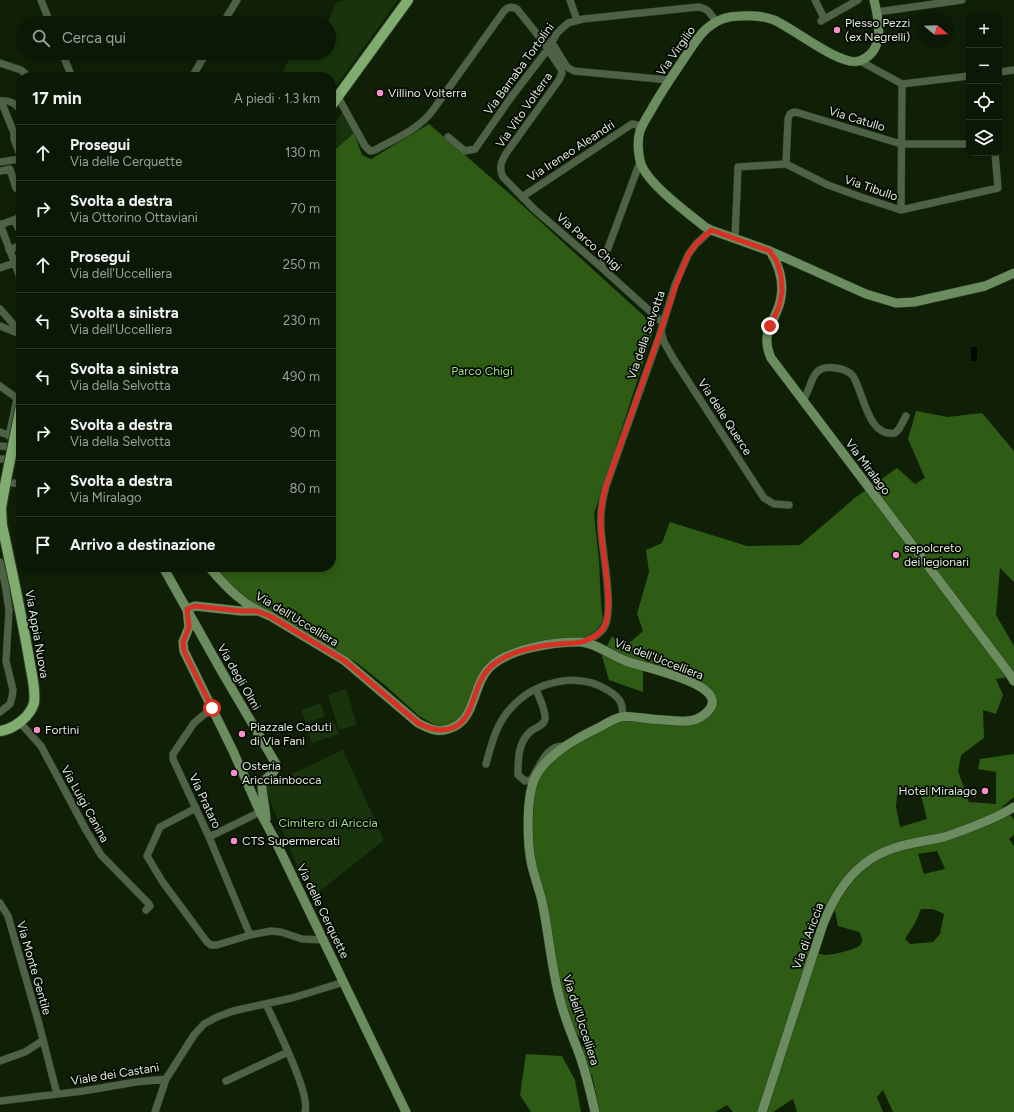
<!DOCTYPE html>
<html lang="it">
<head>
<meta charset="utf-8">
<style>
	body { margin:0; font-family:Figtree,sans-serif; background:#14210f; color:#f1f3f6 }
	.controls { position:absolute; right:12px; top:12px; display:grid; overflow:hidden; border-radius:8px; box-shadow:0 2px 6px #0003 }
	.controls button { width:36px; height:36px; display:grid; place-items:center; padding:0; border:0; border-bottom:1px solid #2b3727; background:#0b1805; color:#f1f3f6; font:20px sans-serif }
	.compass { position:absolute; left:918px; top:12px; width:36px; height:36px; border-radius:50%; background:#0b1805; box-shadow:0 2px 6px #0003; rotate:109deg }
	.stop { position:absolute; width:12px; height:12px; margin:-9px; border:3px solid #d93025; border-radius:50%; background:#fff }
	.stop.end { background:#d93025; border-color:#fff; box-shadow:0 1px 4px #0008 }
	.list { margin:0; padding:0; list-style:none }
	h2 { display:flex; justify-content:space-between; align-items:center; height:52px; margin:0; padding:0 16px; font-size:17px }
	h2 small { font-size:13px; font-weight:400; color:#9aa09a }
	.list li { display:grid; grid-template-columns:26px 1fr auto; gap:12px; align-items:center; box-sizing:border-box; height:56px; padding:0 16px; border-top:1px solid #2b3727 }
	.list b { display:block; font-size:15px; white-space:nowrap }
	.list p { margin:0; font-size:13px; white-space:nowrap; color:#9aa09a }
	.list em { font-size:13px; font-style:normal; color:#9aa09a }
	.icon { flex:none; width:22px; height:22px; fill:none; stroke:currentColor; stroke-width:2; stroke-linecap:round; stroke-linejoin:round }
	.map { position:relative; flex:none; width:1014px; height:1112px; overflow:hidden }
	.search { position:absolute; background:#0b1805; box-shadow:0 2px 6px #0003; left:16px; top:16px; width:320px; height:44px; display:flex; align-items:center; gap:10px; box-sizing:border-box; padding:0 14px; border-radius:22px; color:#9aa09a; font-size:15px }
	.panel { position:absolute; background:#0b1805; box-shadow:0 2px 6px #0003; left:16px; top:72px; width:320px; height:500px; border-radius:16px }
	.map>svg:first-child { display:block }
</style>
</head>
<body>
<div class="map">
<svg width="1014" height="1112" viewBox="0 0 1014 1112">
	<rect width="100%" height="100%" fill="#0f2007"/>
	<path fill="#19330c" d="M345,0H398L331,93V77H280L287,63L296,53H329V23H326L329,20L336,3Z
		M342,113L354,133L337,148L331,147V127Z
		M346,689L357,725L339,730L328,695Z
		M321,703L325,716L306,723L301,710Z
		M333,720L339,734L312,743L306,728Z
		M343,750L384,840L311,898L264,787Z"/>
	<path fill="#2e5c14" fill-rule="evenodd" d="M429,124L510,194L655,326L594,514L599,561L601,603L603,621L596,631L583,639L506,652L485,664L475,684L468,707L455,723L437,726L419,716L386,686L357,663L306,632L270,611L257,606L223,578L213,567H331V147L337,148L354,133L362,155L371,159Z
		M916,411L948,417L982,413L1014,451V582L1000,568L996,615L1014,646V676L996,679L1003,695L996,714L983,710L984,738L961,755L958,771L969,802L996,804V772L978,769L980,759L1014,754V797L1002,807L1014,819V835L1009,839L1014,846V1112H893L883,1090L877,1097L883,1112H797L793,1099L773,1112H733L727,1105L715,1112H600L592,1075L583,1066V1040L566,1023L530,855L531,790L552,758L617,718L684,721L707,712L709,693L643,667V692L609,680L602,656L612,636L625,647L643,631L637,614L649,572L646,550L662,543L670,522L747,546L800,545L856,497L897,468L915,484L925,478L908,439ZM920,791L927,819L900,827L896,807L897,795ZM937,851L945,869L924,874L918,854ZM817,905L835,911L838,926L859,932C862,936 864,942 859,946C854,950 832,955 825,955C819,954 813,952 807,950L816,921L811,911ZM921,909H933L944,914L940,934L933,942L910,944L905,939L915,923Z
		M526,1054L562,1056L575,1080L581,1112H531L520,1095Z"/>
	<path fill="#000700" d="M971,347H977V361H971Z"/>
	<g fill="none" stroke-linecap="round" stroke-linejoin="round">
		<defs>
			<path id="street" d="M41,0L50,23
				M570,0L577,20
				M815,0L824,18
				M877,12L962,0
				M821,21L858,0
				M223,23L237,0
				M551,41L567,67L574,71L669,80
				M62,53L72,77
				M860,61L902,84L969,76
				M0,63L21,70L29,77
				M999,72L1014,70
				M192,77L206,53
				M338,97L365,146L370,151L375,150C396,138 418,130 433,110L504,11C508,7 512,6 517,9L541,39L561,69L562,73L559,80L507,152C502,160 498,167 503,177L534,209L601,267L663,323
				M0,101C10,100 16,103 21,111
				M1,101L14,133V139L20,155L21,166
				M448,137L465,151L475,149L512,96L548,49L557,33L568,23L583,19L698,7C708,8 711,14 716,22
				M0,162L20,159
				M786,164L828,185L861,197L901,210L998,188L995,153
				M786,164L788,119L790,114L794,112L799,113L901,144H969
				M0,171L10,169L16,188L21,192
				M522,197L632,124L642,126
				M901,210L902,84
				M14,220L21,233
				M0,224L21,280
				M0,225L16,219L21,215
				M735,238L738,167L786,164
				M9,250L21,245
				M601,267L640,162
				M0,268L14,263
				M0,309L21,333
				M0,326L20,334
				M661,331L664,342L673,358L764,498L774,504L789,505
				M0,386L21,401
				M803,400C814,385 809,364 836,368C843,369 849,371 853,376C864,394 868,438 895,433L899,429L906,416
				M0,432L17,438L21,436
				M9,436L17,399
				M0,446L21,448
				M16,456L21,455
				M0,459H6
				M5,482L21,484
				M0,562L5,584L9,610L6,661L13,690L12,697L10,704L0,712
				M583,642C592,638 600,635 605,626C614,607 602,551 601,528C600,514 602,500 606,486L659,337L675,285L688,255L696,244L711,230
				M536,689C539,698 546,710 545,719C544,726 536,727 531,731C518,742 518,759 518,775L525,781L531,780C540,767 546,744 565,746
				M212,708L194,723L173,754V759L209,837L250,935
				M19,723L24,727L41,746L86,830L101,855L149,904L150,906L146,910
				M486,764C491,745 497,722 511,708C535,681 578,671 609,691C620,698 624,704 622,717
				M196,808L160,827L147,856L162,881L207,942L211,945H217L250,935L271,931L281,932L302,939L324,940
				M209,837L260,812
				M0,903L8,916L39,1024L57,1094
				M266,1004C275,1024 311,1094 305,1112
				M0,1061L25,1052L42,1041
				M226,1081L288,1052
				M0,1101L83,1091L136,1082L166,1079
				M155,1112L166,1079L194,1035L204,1024L217,1017L233,1011L292,998L344,982"/>
			<path id="secondary" d="M874,0C879,20 886,52 859,61C841,67 793,28 774,20C763,16 752,15 741,16C730,16 718,19 710,26C701,32 695,42 689,51C677,69 665,86 654,105C650,113 643,122 640,131C637,140 638,155 641,164C649,185 688,213 705,227L711,230L770,251L866,294L896,303L914,302L985,286L1014,273
				M770,251C780,267 785,283 780,302C774,324 760,333 771,358L1009,673L1014,681
				M163,567L222,672L276,764C276,775 266,776 262,784C261,788 266,812 266,819
				M209,567C226,587 245,607 270,616L345,661L418,723C428,728 437,733 448,729C477,721 471,686 490,667C510,648 553,642 580,642C594,642 612,656 626,661C640,667 740,685 705,714C698,720 688,722 679,721C667,720 655,720 643,718C636,718 628,715 621,717C613,719 607,723 600,727C577,738 545,755 534,780C526,801 527,844 532,866C535,878 539,889 542,901C549,934 551,967 560,999C565,1020 574,1039 581,1059C587,1077 591,1094 595,1112
				M187,609L189,627L183,642L184,651L233,751L260,812L275,840L406,1112
				M187,609L195,606L241,611H257
				M762,1112L822,927C831,903 843,880 864,864C887,845 917,843 944,837C951,835 958,832 964,830C982,823 999,817 1014,807"/>
			<path id="primary" d="M331,106L408,0
				M0,731C14,729 30,717 34,703C36,691 32,676 30,664C22,617 12,571 2,525L1,508L6,480"/>
		</defs>
		<use href="#street" stroke="#2c3c25" stroke-width="8"/>
		<use href="#secondary" stroke="#2c3c25" stroke-width="10"/>
		<use href="#primary" stroke="#2c3c25" stroke-width="12"/>
		<use href="#street" stroke="#4e6346" stroke-width="7"/>
		<use href="#secondary" stroke="#6b8c5e" stroke-width="9"/>
		<use href="#primary" stroke="#81ac70" stroke-width="10"/>
		<defs>
			<path id="primary-bridge" d="M6,480L21,406"/>
		</defs>
		<use href="#primary-bridge" stroke="#2c3c25" stroke-width="12" stroke-linecap="butt"/>
		<use href="#primary-bridge" stroke="#81ac70" stroke-width="10"/>
	</g>
	<g fill="none" stroke-linecap="round" stroke-linejoin="round">
		<path stroke="#d93025" stroke-width="5" d="M212,708L184,651L183,642L189,627L187,609L195,606L241,611H257L270,616L345,661L418,723C438,734 459,733 469,711C474,701 476,689 481,680C485,672 490,666 497,662C514,650 537,646 558,644C566,643 577,644 585,641C593,638 602,633 605,625C614,605 602,551 601,528C600,513 602,500 606,486L659,336L676,285L688,255L696,244L711,230L770,251L777,262L781,276L782,292L779,307L770,326"/>
	</g>
	<g fill="#f98fca" stroke="#030802" stroke-width="1.5">
		<circle cx="837" cy="30" r="4"/>
		<circle cx="380" cy="93" r="4"/>
		<circle cx="896" cy="555" r="4"/>
		<circle cx="37" cy="730" r="4"/>
		<circle cx="242" cy="734" r="4"/>
		<circle cx="234" cy="773" r="4"/>
		<circle cx="985" cy="791" r="4"/>
		<circle cx="234" cy="841" r="4"/>
	</g>
	<g text-anchor="middle" dominant-baseline="central" stroke-width="3.5" stroke-linejoin="round" paint-order="stroke">
		<g font-size="12" fill="#dfebdb" stroke="#030802" text-anchor="start">
			<text x="845" y="23">Plesso Pezzi<tspan x="845" dy="14">(ex Negrelli)</tspan></text>
			<text x="388" y="93">Villino Volterra</text>
			<text x="904" y="548">sepolcreto<tspan x="904" dy="14">dei legionari</tspan></text>
			<text x="250" y="727">Piazzale Caduti<tspan x="250" dy="14">di Via Fani</tspan></text>
			<text x="45" y="730">Fortini</text>
			<text x="242" y="766">Osteria<tspan x="242" dy="14">Aricciainbocca</tspan></text>
			<text x="977" y="791" text-anchor="end">Hotel Miralago</text>
			<text x="242" y="841">CTS Supermercati</text>
		</g>
		<g font-size="12" fill="#dfebdb" stroke="#030802">
			<text transform="translate(676 51) rotate(-55)">Via Virgilio</text>
			<text transform="translate(519 69) rotate(-54)">Via Barnaba Tortolini</text>
			<text transform="translate(524 110) rotate(-55)">Via Vito Volterra</text>
			<text transform="translate(857 119) rotate(17)">Via Catullo</text>
			<text transform="translate(571 151) rotate(-33)">Via Ireneo Aleandri</text>
			<text transform="translate(871 188) rotate(19)">Via Tibullo</text>
			<text transform="translate(589 242) rotate(41)">Via Parco Chigi</text>
			<text transform="translate(646 335) rotate(-71)">Via della Selvotta</text>
			<text transform="translate(725 417) rotate(57)">Via delle Querce</text>
			<text transform="translate(868 467) rotate(53)">Via Miralago</text>
			<text transform="translate(297 619) rotate(31)">Via dell'Uccelliera</text>
			<text transform="translate(37 634) rotate(80)">Via Appia Nuova</text>
			<text transform="translate(659 659) rotate(21)">Via dell'Uccelliera</text>
			<text transform="translate(239 677) rotate(60)">Via degli Olmi</text>
			<text transform="translate(205 801) rotate(65)">Via Prataro</text>
			<text transform="translate(85 804) rotate(61)">Via Luigi Canina</text>
			<text transform="translate(323 911) rotate(64)">Via delle Cerquette</text>
			<text transform="translate(808 936) rotate(-70)">Via di Ariccia</text>
			<text transform="translate(34 968) rotate(74)">Via Monte Gentile</text>
			<text transform="translate(581 1020) rotate(72)">Via dell'Uccelliera</text>
			<text transform="translate(115 1074) rotate(-9)">Viale dei Castani</text>
		</g>
		<g font-size="12" fill="#9fe182" stroke="#030802">
			<text x="482" y="371">Parco Chigi</text>
			<text x="328" y="823">Cimitero di Ariccia</text>
		</g>
	</g>
</svg>
<div class="controls">
<button>+</button>
<button>−</button>
<button><svg class="icon" aria-label="locate" viewBox="0 0 24 24"><circle cx="12" cy="12" r="6"/><path d="M12 2v4M12 18v4M2 12h4M18 12h4"/></svg></button>
<button><svg class="icon" aria-label="layers" viewBox="0 0 24 24"><path d="M12 4l9 5-9 5-9-5zM3 14l9 5 9-5"/></svg></button>
</div>
<svg class="compass" viewBox="-18 -18 36 36"><path d="M0-13l5 13h-10z" fill="#e53935"/><path d="M0 13l5-13h-10z" fill="#9aa09a"/></svg>
<div class="stop" style="left:212px;top:708px"></div>
<div class="stop end" style="left:770px;top:326px"></div>
<div class="search"><svg class="icon" aria-label="search" viewBox="0 0 24 24"><circle cx="10" cy="10" r="6"/><path d="M15 15l6 6"/></svg>Cerca qui</div>
<section class="panel">
<h2>17 min<small>A piedi · 1.3 km</small></h2>
<ul class="list">
<li><svg class="icon" aria-label="ahead" viewBox="0 0 24 24"><path d="M12 20V5M6 11l6-6 6 6"/></svg><div><b>Prosegui</b><p>Via delle Cerquette</p></div><em>130 m</em></li>
<li><svg class="icon" aria-label="right" viewBox="0 0 24 24"><path d="M7 20v-9h11M14 6l5 5-5 5"/></svg><div><b>Svolta a destra</b><p>Via Ottorino Ottaviani</p></div><em>70 m</em></li>
<li><svg class="icon" aria-label="ahead" viewBox="0 0 24 24"><path d="M12 20V5M6 11l6-6 6 6"/></svg><div><b>Prosegui</b><p>Via dell'Uccelliera</p></div><em>250 m</em></li>
<li><svg class="icon" aria-label="left" viewBox="0 0 24 24"><path d="M17 20v-9H6M10 6l-5 5 5 5"/></svg><div><b>Svolta a sinistra</b><p>Via dell'Uccelliera</p></div><em>230 m</em></li>
<li><svg class="icon" aria-label="left" viewBox="0 0 24 24"><path d="M17 20v-9H6M10 6l-5 5 5 5"/></svg><div><b>Svolta a sinistra</b><p>Via della Selvotta</p></div><em>490 m</em></li>
<li><svg class="icon" aria-label="right" viewBox="0 0 24 24"><path d="M7 20v-9h11M14 6l5 5-5 5"/></svg><div><b>Svolta a destra</b><p>Via della Selvotta</p></div><em>90 m</em></li>
<li><svg class="icon" aria-label="right" viewBox="0 0 24 24"><path d="M7 20v-9h11M14 6l5 5-5 5"/></svg><div><b>Svolta a destra</b><p>Via Miralago</p></div><em>80 m</em></li>
<li><svg class="icon" aria-label="arrive" viewBox="0 0 24 24"><path d="M6 21V4h12l-3 4 3 4H6"/></svg><div><b>Arrivo a destinazione</b></div></li>
</ul>
</section>
</div>
</body>
</html>
